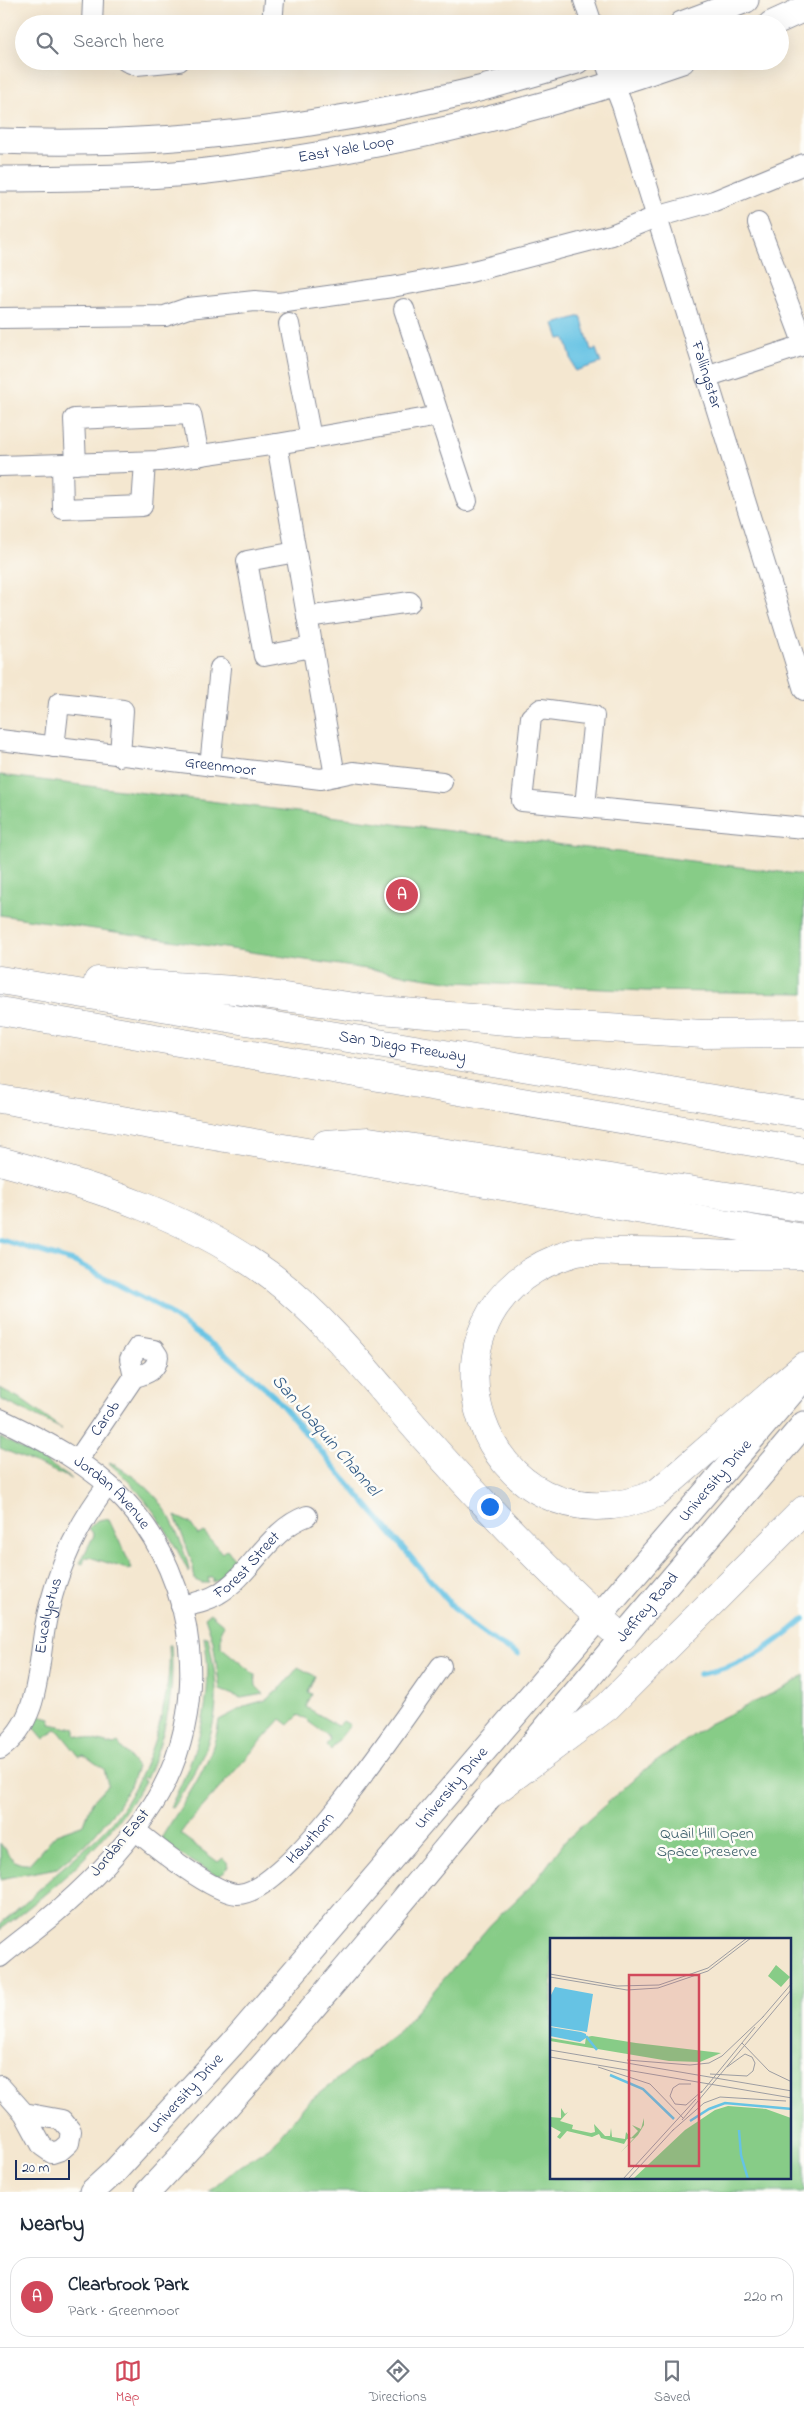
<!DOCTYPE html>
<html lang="en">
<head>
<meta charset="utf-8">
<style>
	body { margin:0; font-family:"Indie Flower",sans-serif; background:#f6f6f7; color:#1f2937 }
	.scale { position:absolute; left:15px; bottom:12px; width:55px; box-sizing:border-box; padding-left:5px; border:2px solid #1b2f5e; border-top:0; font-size:14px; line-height:18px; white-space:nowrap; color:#1b2f5e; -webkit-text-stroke:4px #fdfcf7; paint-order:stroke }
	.you { position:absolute; left:489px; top:1506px; width:18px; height:18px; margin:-12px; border:4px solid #fff; border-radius:50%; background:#1a73e8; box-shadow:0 0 0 8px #1a73e833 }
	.badge { display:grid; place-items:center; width:32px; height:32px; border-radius:50%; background:#d1495b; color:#fff; font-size:16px; font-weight:700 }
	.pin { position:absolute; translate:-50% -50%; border:2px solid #fff; box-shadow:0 1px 5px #0006 }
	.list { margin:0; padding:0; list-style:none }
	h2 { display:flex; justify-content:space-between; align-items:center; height:65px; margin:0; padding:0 20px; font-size:21px }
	h2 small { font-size:16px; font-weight:400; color:#747a83 }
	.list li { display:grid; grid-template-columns:32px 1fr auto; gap:15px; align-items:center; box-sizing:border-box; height:80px; margin:0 10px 10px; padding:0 10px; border:1px solid #e0e1e3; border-radius:20px }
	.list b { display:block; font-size:19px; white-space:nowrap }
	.list p { margin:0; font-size:16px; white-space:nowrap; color:#747a83 }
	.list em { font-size:16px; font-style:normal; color:#747a83 }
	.icon { flex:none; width:28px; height:28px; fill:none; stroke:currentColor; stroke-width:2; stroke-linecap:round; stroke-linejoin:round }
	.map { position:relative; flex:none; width:804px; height:2192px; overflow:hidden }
	.search { position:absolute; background:#fff; box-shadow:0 5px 20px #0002; left:15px; right:15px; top:15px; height:55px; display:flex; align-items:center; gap:12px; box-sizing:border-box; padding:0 18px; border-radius:28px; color:#747a83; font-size:19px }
	.sheet { height:155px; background:#fff }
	nav { display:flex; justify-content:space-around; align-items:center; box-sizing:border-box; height:70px; border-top:1px solid #e0e1e3; background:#fff; font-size:14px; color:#747a83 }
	nav a { display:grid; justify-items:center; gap:2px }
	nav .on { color:#d1495b }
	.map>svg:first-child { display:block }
</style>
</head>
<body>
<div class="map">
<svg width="804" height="2192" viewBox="0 0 804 2192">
	<rect width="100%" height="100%" fill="#fdfcf7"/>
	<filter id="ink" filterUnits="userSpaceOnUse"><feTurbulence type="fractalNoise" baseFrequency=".02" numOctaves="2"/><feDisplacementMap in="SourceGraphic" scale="10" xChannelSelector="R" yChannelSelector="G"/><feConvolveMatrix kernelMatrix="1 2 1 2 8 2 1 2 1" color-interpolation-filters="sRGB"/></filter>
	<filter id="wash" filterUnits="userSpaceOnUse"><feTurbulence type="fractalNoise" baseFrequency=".0096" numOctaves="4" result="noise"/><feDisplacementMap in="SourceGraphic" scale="20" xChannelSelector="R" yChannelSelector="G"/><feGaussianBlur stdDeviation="1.12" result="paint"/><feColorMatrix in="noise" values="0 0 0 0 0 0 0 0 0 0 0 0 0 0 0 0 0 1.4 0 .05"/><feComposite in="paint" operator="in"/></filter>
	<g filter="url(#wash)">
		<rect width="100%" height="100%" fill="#f4e7d0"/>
		<path fill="#87cc87" stroke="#517e72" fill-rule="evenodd" d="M0,775L804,875V993L646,991L455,982L0,915Z
			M0,1388L19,1398L62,1429L0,1399Z
			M0,1437L45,1461L72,1479L0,1448Z
			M110,1462C148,1484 166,1501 181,1543C184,1553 189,1563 189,1573C167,1528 147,1496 109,1463Z
			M175,1516L190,1523L198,1535L204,1532L222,1553L227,1549L236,1561L220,1579L213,1582V1578H208L209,1583H202L195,1580L192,1561Z
			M103,1519L109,1520L132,1568L127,1569L89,1557L85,1558L83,1564L80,1563L94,1535L89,1528L96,1521Z
			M210,1613L224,1625L221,1630V1647L255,1675L256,1686L264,1694L241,1698L220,1690L213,1641L205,1617Z
			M204,1637H208C211,1654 216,1673 216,1691C218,1734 196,1774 172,1808L170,1807C197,1755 216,1697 204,1637Z
			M169,1645H171C175,1693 166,1735 146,1779L144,1777L142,1779L145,1781C109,1842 55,1888 0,1930V1925C19,1910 36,1892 53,1876C73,1858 94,1843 112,1822C147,1779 173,1700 169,1645Z
			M298,1667L315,1676L308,1692L312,1694L306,1707L338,1726L343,1721L350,1725L331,1750L326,1745L330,1740L327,1735L299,1715L289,1725L281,1719L185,1827L180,1834L218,1862L223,1858L227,1862L228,1867L219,1877L159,1842C181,1804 214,1764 219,1720L248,1705L266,1700L283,1686Z
			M804,1675V2192H209L236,2169L270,2147L307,2103L400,2030L491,1924L535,1882L566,1840L642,1772L709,1724L788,1686ZM552,1940H790V2178H552Z
			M39,1715L51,1718L50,1724L75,1729V1735L114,1745L118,1743L137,1767L130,1786L116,1809L87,1843L57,1868L0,1879V1843C9,1855 13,1865 29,1864L56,1834L84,1824L92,1802L108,1785L104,1769L84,1755L79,1756L57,1729L44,1739L32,1725L35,1716Z"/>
		<path fill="#66c3e4" stroke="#4079a1" d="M581,316L591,350L596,349L601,363L575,371L565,338L559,339L554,324Z"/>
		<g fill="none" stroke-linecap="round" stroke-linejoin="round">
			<path stroke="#66c3e4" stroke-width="5.5" d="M0,1239L75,1262L159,1306L232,1359L274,1396L455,1609C474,1629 493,1642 518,1654
				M700,1674C742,1667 772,1647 804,1619"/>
		</g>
	</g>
	<g filter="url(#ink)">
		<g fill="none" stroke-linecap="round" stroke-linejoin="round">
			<defs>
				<g id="minor">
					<path d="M584,0L592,24"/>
					<path d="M92,24L93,0"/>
					<path d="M272,24L274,0"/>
					<path d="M126,61L136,65L179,61"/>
					<path id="s1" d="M605,61L622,105L804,690"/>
					<path d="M758,223L804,345"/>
					<path d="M404,309L467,501"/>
					<path d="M0,318L165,316L188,308L255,301L279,303L392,287L466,273L611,235L656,217L714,201L804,164"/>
					<path d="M289,324L311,438"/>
					<path d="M706,377L804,345"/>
					<path d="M277,444L335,776"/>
					<path d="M76,464L74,419L191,414L199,456"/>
					<path d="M62,465L63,509L142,506L145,462"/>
					<path d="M0,466L160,461L277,444L439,416"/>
					<path d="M296,552L247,561L264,656L312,647"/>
					<path d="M307,617L410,602"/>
					<path id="s2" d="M0,740L321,779L353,772L442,782"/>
					<path d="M54,747L59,703L123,710L120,756"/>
					<path d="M210,766L220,668"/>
					<path d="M585,806L594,716L541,709L531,717L522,801L804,828"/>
					<path d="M138,1347L154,1350L158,1356C157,1370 147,1374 134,1377L130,1359Z"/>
					<path id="s3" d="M0,1419C44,1440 92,1465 125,1501C199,1581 212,1710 154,1803C130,1841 96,1877 62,1907C42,1925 20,1940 0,1957"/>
					<path id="s4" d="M77,1461L134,1377"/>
					<path id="s5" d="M181,1606C194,1603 207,1601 218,1594C252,1574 268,1530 307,1516"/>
					<path id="s6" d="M0,1749C45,1718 36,1655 49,1608C60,1564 80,1521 108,1485"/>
					<path id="s7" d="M135,1830C156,1847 211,1892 237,1894C287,1896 410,1709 441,1666"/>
					<path d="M0,2086L24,2113L42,2146L52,2153L61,2150L69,2143L71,2131L62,2120L24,2113"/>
				</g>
				<g id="major">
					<path d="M682,24L746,0"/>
					<path d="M771,24L804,9"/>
					<path d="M0,141C155,147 313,129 463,93C501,84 539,72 577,61"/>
					<path id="s8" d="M0,179C73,178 150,179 223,169C378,149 534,113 682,61"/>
					<path id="s9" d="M92,2192L115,2171L232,2044L803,1379"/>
					<path id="s10" d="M148,2192C269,2064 380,1928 493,1792C595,1668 700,1547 804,1424"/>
				</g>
				<g id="highway">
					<path id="s11" d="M0,980L804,1114"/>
					<path d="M98,981L234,990L370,1009L529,1023L703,1034L804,1033"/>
					<path d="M0,1011L804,1151"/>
					<path d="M0,1099L804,1238"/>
					<path d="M326,1144L369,1141L804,1208"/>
					<path d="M0,1161C97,1187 190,1216 272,1277C329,1321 374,1381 421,1434C484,1505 550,1575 622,1638"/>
					<path d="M804,1255C743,1258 683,1251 622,1252C607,1252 588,1249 573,1253C394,1305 481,1567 657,1493L804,1366"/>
					<path d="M492,1793L607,1707L804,1510"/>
				</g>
			</defs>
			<use href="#minor" stroke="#888b97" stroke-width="22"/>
			<use href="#major" stroke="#888b97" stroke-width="27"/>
			<use href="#highway" stroke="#888b97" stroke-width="29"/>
			<use href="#minor" stroke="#fff" stroke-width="20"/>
			<use href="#major" stroke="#fff" stroke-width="25"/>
			<use href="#highway" stroke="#fff" stroke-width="28"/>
		</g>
	</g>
	<g text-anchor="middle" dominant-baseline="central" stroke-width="5" stroke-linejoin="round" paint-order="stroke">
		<g font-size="16" fill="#1b2f5e" stroke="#fdfcf7">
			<text stroke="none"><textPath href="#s8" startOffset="348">East Yale Loop</textPath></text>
			<text stroke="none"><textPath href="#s1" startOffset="330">Fallingstar</textPath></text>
			<text stroke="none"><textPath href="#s2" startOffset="222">Greenmoor</textPath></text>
			<text stroke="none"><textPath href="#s11" startOffset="408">San Diego Freeway</textPath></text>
			<text stroke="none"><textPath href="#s4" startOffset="51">Carob</textPath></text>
			<text stroke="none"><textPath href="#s9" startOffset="946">University Drive</textPath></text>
			<text stroke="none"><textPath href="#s3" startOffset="135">Jordan Avenue</textPath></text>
			<text stroke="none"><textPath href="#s5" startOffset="80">Forest Street</textPath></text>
			<text stroke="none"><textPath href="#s10" startOffset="769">Jeffrey Road</textPath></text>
			<text stroke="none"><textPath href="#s6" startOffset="146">Eucalyptus</textPath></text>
			<text stroke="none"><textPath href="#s9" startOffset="541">University Drive</textPath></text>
			<text stroke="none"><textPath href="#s7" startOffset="216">Hawthorn</textPath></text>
			<text transform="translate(120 1843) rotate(-50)">Jordan East</text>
			<text stroke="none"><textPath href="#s9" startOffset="136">University Drive</textPath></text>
		</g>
		<g font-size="16" fill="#3b5e6a" stroke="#fdfcf7">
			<text x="707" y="1834">Quail Hill Open<tspan x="707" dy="18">Space Preserve</tspan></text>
		</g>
		<g font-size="18" font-style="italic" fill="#325b86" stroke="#fdfcf7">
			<text transform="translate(325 1436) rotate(49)">San Joaquin Channel</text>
		</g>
	</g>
	<g transform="translate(550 1938)">
		<rect width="241" height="241" fill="#f4e7d0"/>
		<path d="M226,27L240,39L231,49L218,38ZM42,98L86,105L171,115L150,124L119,123L0,103V100L35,106L36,99ZM178,168L216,171L241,180V241H83L135,192L165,172ZM11,170L15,176L18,174L10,183L23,187L22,191L41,195L45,194L44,186L55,198H60L61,190L62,199L75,201L76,194L81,200L88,193L82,187L91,191L94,180V187L88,197L70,215L84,200L77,201L74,206L51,200L49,196L42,199L17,193L10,201L7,199L11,194L0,188V179L11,180Z" fill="#87cc87"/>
		<path d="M5,49L43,56L37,94L0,88V59ZM0,89L31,94L36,96V100L30,104L0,98Z" fill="#66c3e4"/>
		<path fill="none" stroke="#66c3e4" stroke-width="2.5" d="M36,98L47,112M60,137L93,151L124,181M140,183L159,171L175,165L242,171M189,192L191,217L198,241"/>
		<path fill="none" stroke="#9d9da2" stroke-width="1" d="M0,36L67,48L109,47L158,30L197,0M0,39L77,52L108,50L158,33L201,0M212,80L242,45M192,105L219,133L242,144M0,112L242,153M0,119L242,160M77,122L140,127L159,125L172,118L214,78M48,129L100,146L133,180M160,136L197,138L203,133L205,125L202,119L195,116L177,129M141,146H129L123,150L120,158L125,166L136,167L152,153M151,155L205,89M132,182L242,51M122,193L154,165L170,159L236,163M73,241L146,161M78,241L124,191"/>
		<path fill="#d1495b" fill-opacity="0.15" stroke="#d1495b" stroke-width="2.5" d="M79,37H149V228H79Z"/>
		<rect width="241" height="241" fill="none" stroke="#1b2f5e" stroke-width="2.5"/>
	</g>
</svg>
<div class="scale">20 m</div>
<div class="you"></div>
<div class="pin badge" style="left:402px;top:895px">A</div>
<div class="search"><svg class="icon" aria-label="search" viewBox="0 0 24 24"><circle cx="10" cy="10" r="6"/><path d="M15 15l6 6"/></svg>Search here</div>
</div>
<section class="sheet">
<h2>Nearby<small></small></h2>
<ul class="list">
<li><span class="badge">A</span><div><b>Clearbrook Park</b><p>Park · Greenmoor</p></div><em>220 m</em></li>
</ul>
</section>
<nav>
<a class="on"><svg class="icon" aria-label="map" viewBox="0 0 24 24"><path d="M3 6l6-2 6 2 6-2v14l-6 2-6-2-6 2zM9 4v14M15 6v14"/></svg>Map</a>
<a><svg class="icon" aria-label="directions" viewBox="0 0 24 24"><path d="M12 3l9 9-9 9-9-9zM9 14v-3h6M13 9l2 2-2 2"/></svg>Directions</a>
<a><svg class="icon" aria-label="saved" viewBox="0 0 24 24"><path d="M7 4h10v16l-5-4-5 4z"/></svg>Saved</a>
</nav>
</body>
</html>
